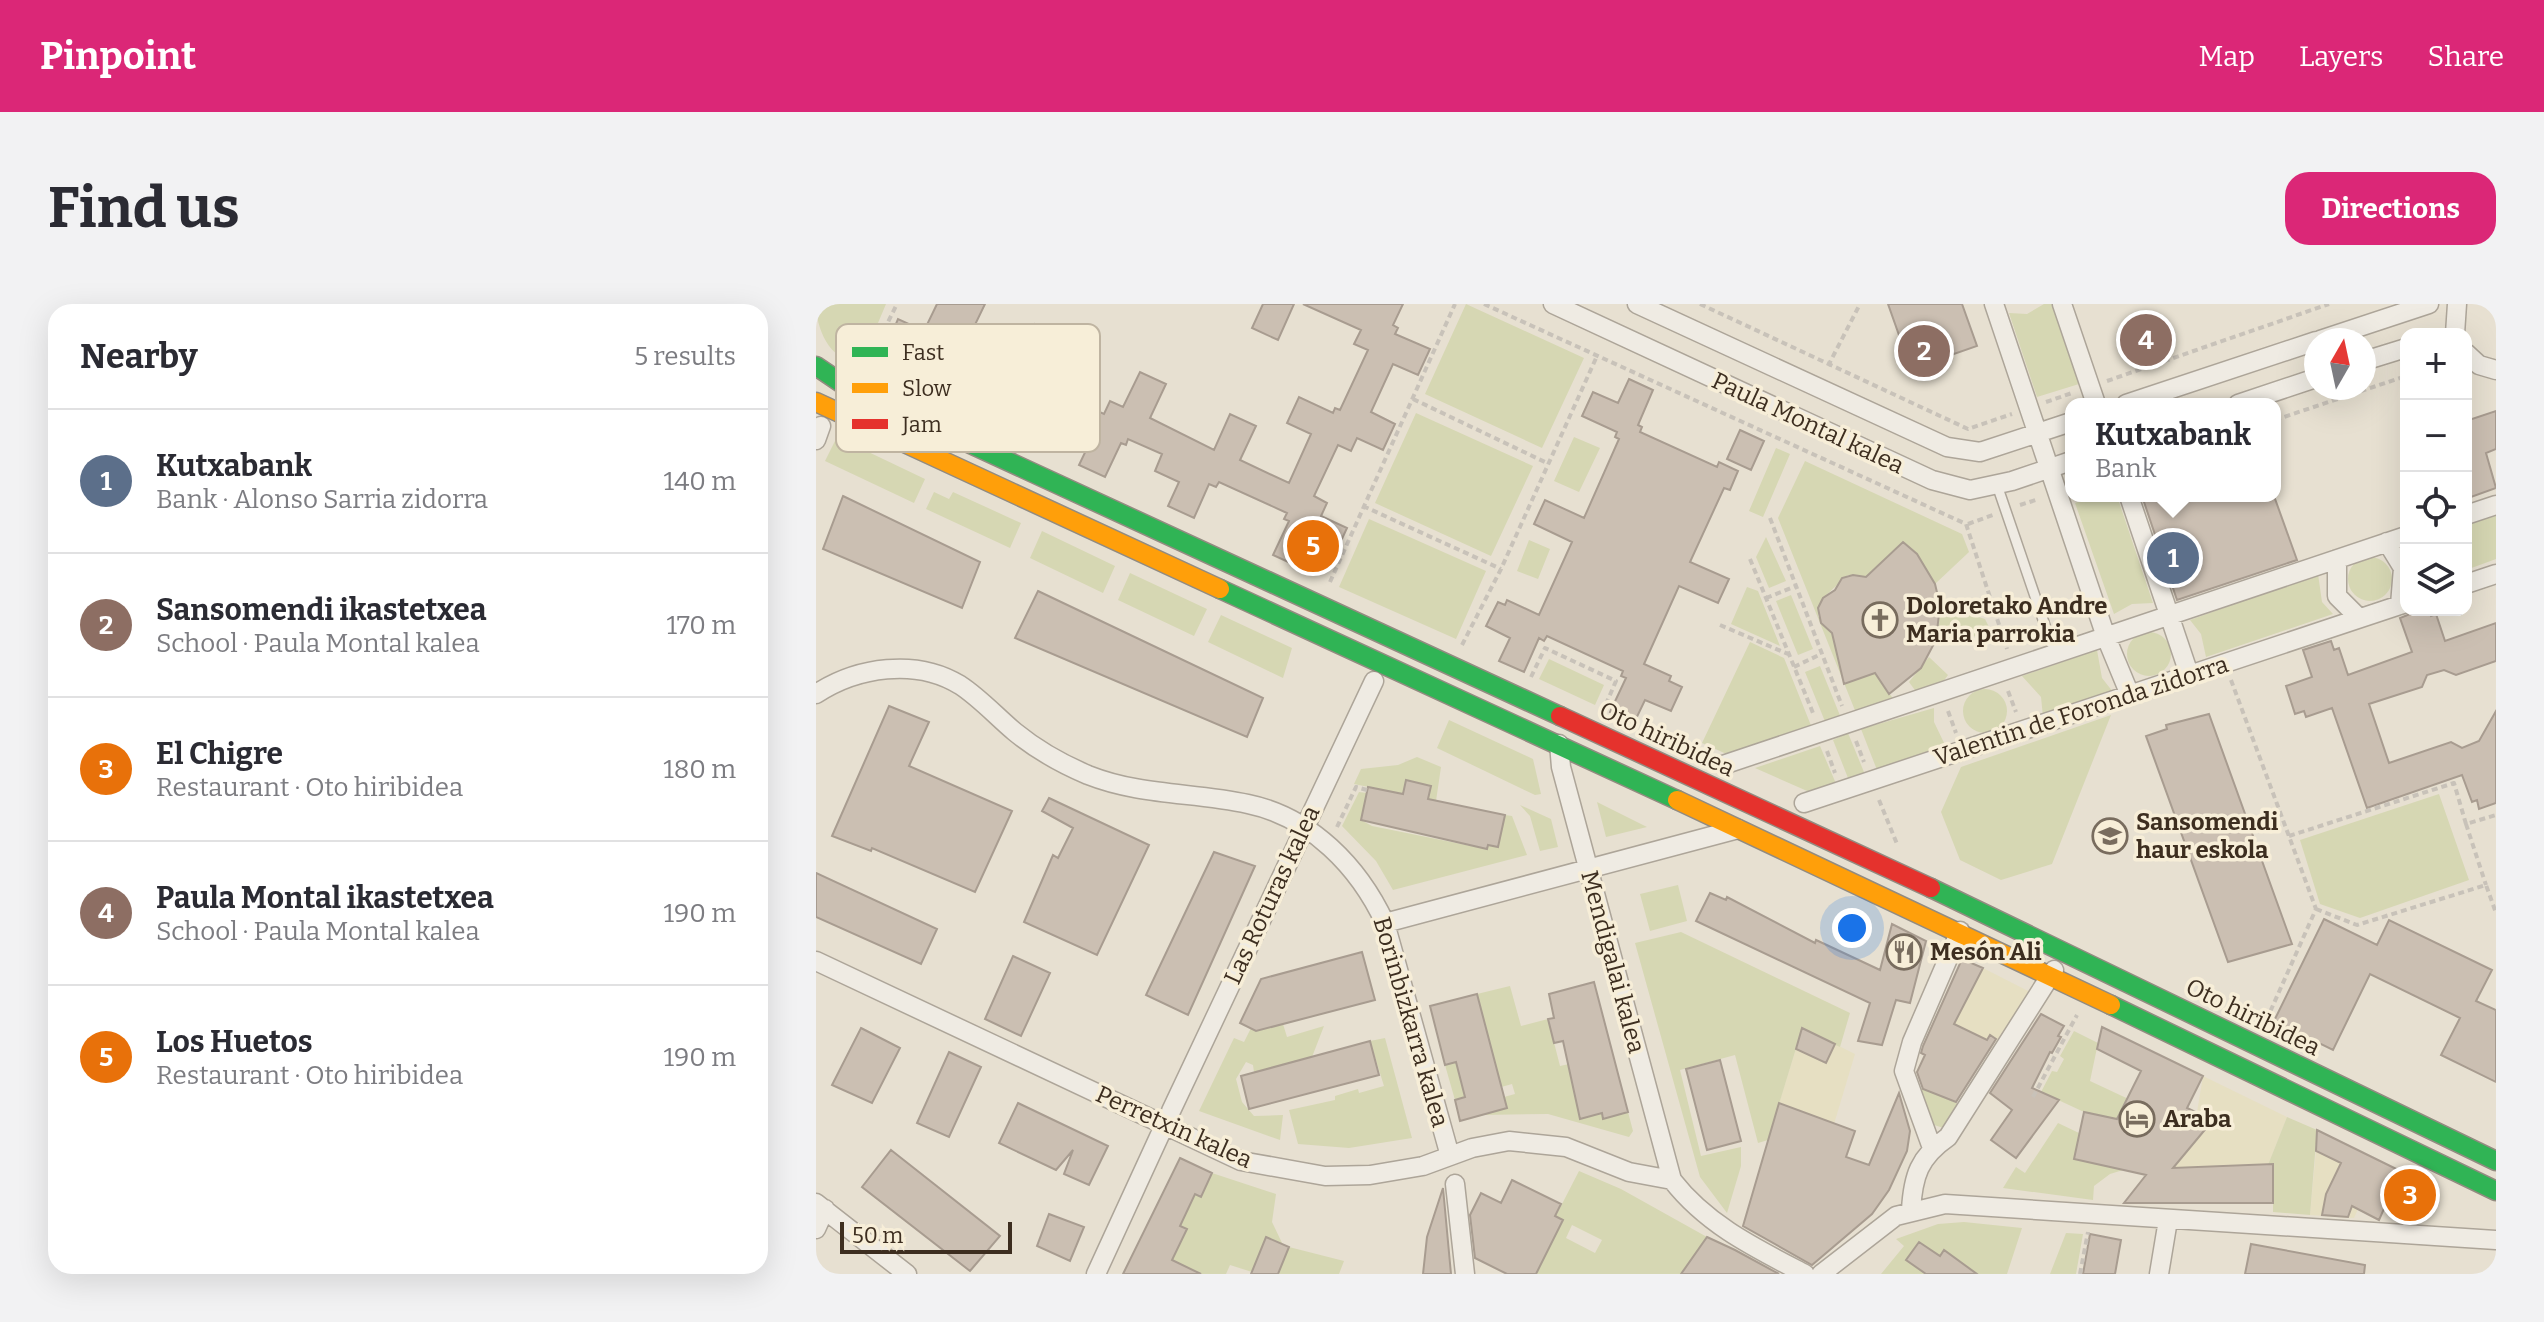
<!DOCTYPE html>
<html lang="en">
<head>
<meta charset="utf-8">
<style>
	body { margin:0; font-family:Bitter,serif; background:#f2f2f3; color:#2b2b33 }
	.controls { position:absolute; right:24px; top:24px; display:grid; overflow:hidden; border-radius:16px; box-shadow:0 8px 32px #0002 }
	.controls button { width:72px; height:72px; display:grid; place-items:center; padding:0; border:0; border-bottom:2px solid #e1e1e2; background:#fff; color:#2b2b33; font:40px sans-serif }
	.compass { position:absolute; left:1488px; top:24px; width:72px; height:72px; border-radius:50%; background:#fff; box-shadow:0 8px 32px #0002; rotate:9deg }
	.scale { position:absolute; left:24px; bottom:20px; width:172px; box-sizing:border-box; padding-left:8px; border:4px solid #3d2e20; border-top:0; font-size:22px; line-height:28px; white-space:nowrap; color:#3d2e20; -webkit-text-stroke:6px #f7eed8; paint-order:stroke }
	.you { position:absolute; left:1036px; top:624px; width:28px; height:28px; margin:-20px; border:6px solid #fff; border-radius:50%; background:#1a73e8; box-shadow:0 0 0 12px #1a73e833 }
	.badge { display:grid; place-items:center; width:52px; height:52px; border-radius:50%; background:#db2777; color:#fff; font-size:26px; font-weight:700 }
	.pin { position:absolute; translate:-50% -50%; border:4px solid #fff; box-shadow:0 2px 8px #0006 }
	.popup { position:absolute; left:1249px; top:94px; width:216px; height:104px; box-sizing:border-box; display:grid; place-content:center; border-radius:16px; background:#fff; filter:drop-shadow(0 2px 6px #0005); font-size:26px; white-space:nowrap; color:#7c7c81 }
	.popup b { font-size:30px; color:#2b2b33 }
	.popup::after { content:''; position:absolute; left:50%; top:100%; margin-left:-16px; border:16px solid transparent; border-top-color:#fff }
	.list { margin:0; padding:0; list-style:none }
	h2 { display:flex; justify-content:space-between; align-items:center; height:104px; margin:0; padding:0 32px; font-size:34px }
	h2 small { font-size:26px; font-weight:400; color:#7c7c81 }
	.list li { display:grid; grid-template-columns:52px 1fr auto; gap:24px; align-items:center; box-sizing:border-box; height:144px; padding:0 32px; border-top:2px solid #e1e1e2 }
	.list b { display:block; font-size:30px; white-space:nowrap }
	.list p { margin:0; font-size:26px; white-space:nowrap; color:#7c7c81 }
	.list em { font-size:26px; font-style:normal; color:#7c7c81 }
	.icon { flex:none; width:44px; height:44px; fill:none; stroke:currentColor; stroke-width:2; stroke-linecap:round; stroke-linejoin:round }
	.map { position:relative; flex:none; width:1680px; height:970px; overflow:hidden; border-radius:24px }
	header { display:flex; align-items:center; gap:48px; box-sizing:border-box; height:112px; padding:0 40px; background:#db2777; color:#fff }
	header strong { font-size:38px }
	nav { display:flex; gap:44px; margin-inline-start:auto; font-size:28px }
	.intro { display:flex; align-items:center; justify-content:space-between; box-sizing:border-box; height:192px; padding:0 48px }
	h1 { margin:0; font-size:56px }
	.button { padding:20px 36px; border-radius:24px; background:#db2777; color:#fff; font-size:28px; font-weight:700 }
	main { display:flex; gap:48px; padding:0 48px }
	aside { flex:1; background:#fff; border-radius:24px; box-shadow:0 8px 32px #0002 }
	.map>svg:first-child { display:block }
</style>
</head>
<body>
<header>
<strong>Pinpoint</strong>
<nav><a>Map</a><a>Layers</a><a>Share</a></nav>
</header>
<div class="intro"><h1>Find us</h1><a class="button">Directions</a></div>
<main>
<aside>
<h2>Nearby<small>5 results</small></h2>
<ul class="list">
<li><span class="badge" style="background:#5c6f8a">1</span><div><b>Kutxabank</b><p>Bank · Alonso Sarria zidorra</p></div><em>140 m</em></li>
<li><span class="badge" style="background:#8d6e63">2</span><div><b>Sansomendi ikastetxea</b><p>School · Paula Montal kalea</p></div><em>170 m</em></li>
<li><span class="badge" style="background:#e8710a">3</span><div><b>El Chigre</b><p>Restaurant · Oto hiribidea</p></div><em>180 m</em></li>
<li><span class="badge" style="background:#8d6e63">4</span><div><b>Paula Montal ikastetxea</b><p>School · Paula Montal kalea</p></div><em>190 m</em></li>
<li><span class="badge" style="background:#e8710a">5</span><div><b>Los Huetos</b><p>Restaurant · Oto hiribidea</p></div><em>190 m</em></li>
</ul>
</aside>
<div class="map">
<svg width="1680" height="970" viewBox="0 0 1680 970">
	<rect width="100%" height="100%" fill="#e7e0d1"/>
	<path fill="#e6dfc2" d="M1167,664L1214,688L1184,737L1173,732L1162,754L1147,725L1138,720Z
		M1019,740L1039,750L1018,820L963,799L980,745L1009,759Z
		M1387,772L1471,813L1452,861L1350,873L1397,816L1381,808Z
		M1500,847L1527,856L1510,890L1542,905L1538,914L1494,911Z"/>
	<path fill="#d6d7b3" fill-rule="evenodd" d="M0,0H70L46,57C15,61 0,25 0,0Z
		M650,0L768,54L726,144L609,90Z
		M1228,0H1236L1263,80L1221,93L1193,9L1211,10Z
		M600,109L717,162L675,252L559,199Z
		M21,133L109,175L98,199L9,157Z
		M758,133L784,144L763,188L738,177Z
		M960,144L974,150L947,213L933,207Z
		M989,157L1146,230L1153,248L1119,280L1101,250L1087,238L1049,275L1032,271L1007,294L1002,312L1016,329L1028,380L1059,369L1078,396L1040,409L962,214Z
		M118,188L133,195L137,188L205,219L194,244L110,205Z
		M1279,192H1301L1337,299L1316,300L1298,310L1259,199Z
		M1680,210V255L1650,266V220Z
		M553,215L670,267L640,335L523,283Z
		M226,227L299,262L287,289L214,254Z
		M950,233L970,277L953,284L940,253Z
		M713,236L734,245L722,275L701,267Z
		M1532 275a22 22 0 1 1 44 0a22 22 0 1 1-44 0Z
		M314,269L391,305L378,332L302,296Z
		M1502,270L1506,298L1517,310L1390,353L1385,330L1374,316Z
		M931,283L942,287L964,342L915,320Z
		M975,291L997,345L982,351L960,297Z
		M1124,301L1169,315L1175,327L1172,331L1120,336Z
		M405,311L476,344L467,374L392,338Z
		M1311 350a22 22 0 1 1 44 0a22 22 0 1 1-44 0Z
		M934,338L968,354L996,424L915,452L886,439Z
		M1281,346L1286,374L1297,388L1227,413L1225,393L1206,372Z
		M1113,353L1132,371L1124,382L1101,389L1093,378Z
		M733,355L788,381L779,401L723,375Z
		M1004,362L1025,414L1010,420L989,368Z
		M1147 407a22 22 0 1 1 44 0a22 22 0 1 1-44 0Z
		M1118,404V418L1130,443L1061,466L1045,425Z
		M1295,411L1236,560L1185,576L1144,556L1125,508L1145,463Z
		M633,416L717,455L725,490L719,491L621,444Z
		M1032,429L1050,473L1034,479L1017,436Z
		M1004,442L1021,482L998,490L939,464Z
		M601,453L625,463L620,497L612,495L614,481L590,477L587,490L538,480L545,465L582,461Z
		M543,488L551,489L545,516L556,522L670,545L672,541L682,543L689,511L696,512L711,551L577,586L560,557L526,522Z
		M1623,490L1653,576L1544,614L1504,600L1484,536Z
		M781,498L831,523L790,533Z
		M704,501L735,515L742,543L724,547L714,512Z
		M862,581L871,617L834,627L824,590Z
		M865,628L1034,709L1024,743L986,725L952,836L942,839L919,751L864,766L885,852L925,843V862L911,909L884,873L819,639Z
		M694,682L705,722L732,715L744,762L753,760L764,815L779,811L776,800L783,798L788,814L812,808L817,827L813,833L732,810L664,811L691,804L688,793L699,790L696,780L639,796L629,761L640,758L643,769L661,690Z
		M467,720L471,733L508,722L496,753L438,768L437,761L430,758L420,775L426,798L438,812L467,811L464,836L383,807L418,734L428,738L435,724L441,727Z
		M1258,727L1282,739L1274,777L1321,799L1317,818L1268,808L1225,788L1236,767L1241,768L1248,755L1244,752Z
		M569,734L596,834L533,844L482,840L473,806L519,796V792L542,785L543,789L568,782L554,737Z
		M1096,780L1145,801L1128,824L1111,819Z
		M1471,813L1501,826L1494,911L1457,908V861H1452Z
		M1242,819L1263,829L1258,855L1307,866L1294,870L1278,882L1277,896L1187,884L1200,863L1209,869Z
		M763,867L805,885L891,933L865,970H710ZM756,921L786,936L779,949L750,934Z
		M396,869L460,890L456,918L467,941L450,934L436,968L414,961L410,970H360L364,960L356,956L371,926L364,922L379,890L385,893Z
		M1148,918L1206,924L1191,970H1065L1088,942L1080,935L1122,920Z
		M1250,929L1267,930L1260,970H1234Z
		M473,943L528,957L523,970H462Z"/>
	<path fill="#cbbfb2" stroke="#a89c90" stroke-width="2" d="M121,0H169L154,31L204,54L219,20L245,32L229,67L242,73L236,87L288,110L294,97L307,103L324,68L350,80L334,114L398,146L414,110L440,122L424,156L473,179L495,130L471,119L483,93L517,109L519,104L524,106L552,46L538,40L545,26L487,0H587L577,21L582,24L579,30L614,45L602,71L577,60L555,108L579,120L567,146L541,134L535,147L522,141L498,192L511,199L505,212L531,224L519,250L494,239L483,263L457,251L473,217L468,215L471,209L403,178L400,183L393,180L378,214L352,202L363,178L339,167L346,150L312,135L310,141L305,139L289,173L263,161L275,136L225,113L214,138L188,126L204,92L199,89L201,84L133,52L131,57L125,55L109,89L83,77L95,53L71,41L82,15L108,27Z
		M447,0H478L462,36L436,24Z
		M1072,0H1146L1161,42L1095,65Z
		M813,75L837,86L822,121L826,123L824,128L901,163L903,158L922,167L914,186L908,184L874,258L913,275L902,299L863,282L828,360L855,372L853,377L866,383L855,407L829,396L818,419L794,408L810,374L805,372L807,367L731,332L728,337L723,334L708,368L683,357L694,334L670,322L682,298L689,301L691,296L723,311L756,238L718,220L729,196L768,214L803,135L799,133L801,128L766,112L777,88L802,99Z
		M1680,107V145L1670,149L1680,184L1655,193L1650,180V117Z
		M924,126L948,137L935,166L911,155Z
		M27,192L164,258L146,304L7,245Z
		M1326,192H1458L1481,256L1361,296Z
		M1087,238L1101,250L1119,280L1124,301L1120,336L1105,364L1073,390L1059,369L1028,380L1016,329L1005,319L1002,304L1007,294L1019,286L1026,274L1037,271L1050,273Z
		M222,287L447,394L431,433L199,334Z
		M1604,306H1613L1615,312L1620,310L1629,337L1680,319V357L1640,371L1628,366L1611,371L1606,383L1553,400L1573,459L1635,438L1646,444L1663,437L1680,407V499L1663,505L1661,496L1656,498L1646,471L1551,504L1516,404L1490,413L1488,407L1479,410L1470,382L1496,373L1487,346L1515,337L1518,346L1523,344L1532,371L1596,348L1584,314Z
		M73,402L113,418L93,462L196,507L159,588L56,544L55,547L16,532Z
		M1393,410L1476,640L1412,658L1330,432L1351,425L1350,421Z
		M590,476L615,482L612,495L689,511L682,543L672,541L671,545L545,516L552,483L587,490Z
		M233,494L333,541L281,651L208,618L237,551L242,554L257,524L226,507Z
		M398,548L439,562L372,711L330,691Z
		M0,569L121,625L105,660L0,613Z
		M894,589L910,596L911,593L999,639L1000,636L1064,666L1076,620L1110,637L1094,699L1080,696L1066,741L1042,737L1054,699L880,617Z
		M1508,615L1561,641L1573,616L1676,666L1660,697L1680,706V778L1625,751L1644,714L1554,670L1517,746L1458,717Z
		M546,648L559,696L440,727L424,719L445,675Z
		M197,652L234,669L205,732L169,715Z
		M1146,655L1167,664L1138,720L1171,736L1174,731L1180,735L1140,798L1107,785L1101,768L1109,751L1105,749L1107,742Z
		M778,678L812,808L787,815L786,809L764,815L747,737L738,739L732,715L738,714L733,690Z
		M661,690L691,804L644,817L639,796L649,793L640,758L629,761L614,702Z
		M1225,710L1248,722L1242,732L1245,733L1236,749L1234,748L1216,784L1243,796L1200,854L1175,836L1196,806L1174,789Z
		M1286,723L1387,772L1371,804L1397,816L1357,864L1457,860V899H1308L1330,871L1258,855L1268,808L1301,815L1325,767L1281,745Z
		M45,724L84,744L56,799L16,781Z
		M986,724L1019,740L1010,759L980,745Z
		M554,737L563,771L433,805L425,772Z
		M133,748L165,763L133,833L101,819Z
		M904,756L925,837L891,846L870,765Z
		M1083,789L1094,827L1091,847L1073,886L1056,910L996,961L927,922L963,799L1039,827L1030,853L1053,861Z
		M202,799L292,842L273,881L248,870L257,846L240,866L183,839Z
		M1501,826L1619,884L1603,916L1570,900L1563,916L1536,902L1532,913L1506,911L1510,890L1525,859L1500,847Z
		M75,846L184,932L154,967L46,883Z
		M364,854L396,869L385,893L379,890L364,922L371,925L356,956L385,970H307Z
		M696,876L745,900L739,912L747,916L720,970H691L659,954L654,911L665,889L685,899Z
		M627,884L635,970H607L611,933Z
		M233,910L268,923L254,957L221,942Z
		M1274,930L1305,936L1299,970H1267Z
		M450,933L473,943L462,970H435Z
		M891,933L919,946L963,970H865Z
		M1103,938L1124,952L1128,946L1161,970H1110L1090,956Z
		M1435,940L1549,961L1548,970H1429Z"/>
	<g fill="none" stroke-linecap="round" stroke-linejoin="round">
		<defs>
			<path id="lane" d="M1181,181L1235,339"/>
			<path id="street" d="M737,0L1116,176L1154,186L1196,177L1255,157
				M821,0L1131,143L1164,148L1255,118
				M1178,0L1290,333L1314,391
				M1246,0L1280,100
				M1639,30L1641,0
				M1504,36L1613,0
				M1650,49L1663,61L1680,66
				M1548,57L1590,44
				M1310,100L1500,37
				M1422,100L1500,74
				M0,136L5,122
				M1313,192L1373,370
				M1650,211L1680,201
				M1571,238L1587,264L1584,301
				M1521,255V292L1543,314
				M1650,280L1680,270
				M0,390C41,363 100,354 144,381C164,394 181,413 199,428C221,446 246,460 272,471C325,492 378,488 432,500C495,513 543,563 569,619L634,852
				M743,440L745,463L856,876C891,921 939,944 989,970
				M907,461L1590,232
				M988,499L1590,299
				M569,619L922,525
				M0,657L425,857L509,872L554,871L607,862L656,844L693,837L750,843L813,868L856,876
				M355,807L558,377
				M1116,844L1088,767L1096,738L1144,627
				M639,880L649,970
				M0,899L91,970
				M1095,906C1097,872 1103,853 1132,833L1238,666
				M0,925L9,905
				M280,970L348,822
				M1005,970L1080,912L1129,900L1680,936
				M1343,970L1352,916"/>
			<path id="fast" d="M0,62L31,83L744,412
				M404,285L861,496
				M1115,584L1680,857
				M1295,701L1680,887"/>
			<path id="slow" d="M0,98L404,285
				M861,496L1295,701"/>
			<path id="jam" d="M744,412L1115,584"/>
		</defs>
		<use href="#lane" stroke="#ada599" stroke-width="12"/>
		<use href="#street" stroke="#ada599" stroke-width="21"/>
		<use href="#fast" stroke="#928b80" stroke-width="21"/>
		<use href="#slow" stroke="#928b80" stroke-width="21"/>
		<use href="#jam" stroke="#928b80" stroke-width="21"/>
		<path stroke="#c8c2b9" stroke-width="4" stroke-dasharray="6 4" stroke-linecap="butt" d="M668,0L1150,220L1191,345
			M884,0L1152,125L1196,110
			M50,62L81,0
			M1012,62L1044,0
			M1291,77L1513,0
			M597,95L731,159
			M1230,98L1256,89
			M1459,116L1590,72
			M1204,201L1223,195
			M547,202L685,265
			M954,214L1026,402
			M1152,220L1177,211
			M934,255L997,409
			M514,278L639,0
			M950,294L980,282
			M904,321L972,350
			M646,341L685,265L781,52
			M978,363L1005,350
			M715,373L729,344L800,377L787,407
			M1415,376L1500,605L1450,717
			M1192,387L1200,408
			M1132,407L1140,429
			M1040,437L1048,458
			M1011,447L1019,469
			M1063,496L1081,540
			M1650,520L1670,581
			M521,523L540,483L551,486
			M1473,532L1638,479L1650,520L1680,511
			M1500,605L1541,621L1670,581L1680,609
			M1217,793L1261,711
			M1264,970L1272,928"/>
		<use href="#lane" stroke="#efebe3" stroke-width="9"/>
		<use href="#street" stroke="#efebe3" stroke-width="18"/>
		<use href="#fast" stroke="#30b455" stroke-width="18"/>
		<use href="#slow" stroke="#ff9f0a" stroke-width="18"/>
		<use href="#jam" stroke="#e5322d" stroke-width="18"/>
	</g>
	<defs>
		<symbol id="church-ring" viewBox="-11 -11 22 22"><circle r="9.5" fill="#f7eed8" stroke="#786c5e" stroke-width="1.5"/><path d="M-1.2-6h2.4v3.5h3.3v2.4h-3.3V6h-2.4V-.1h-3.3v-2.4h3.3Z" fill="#786c5e"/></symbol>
		<symbol id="school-ring" viewBox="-11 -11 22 22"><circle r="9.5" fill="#f7eed8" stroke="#786c5e" stroke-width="1.5"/><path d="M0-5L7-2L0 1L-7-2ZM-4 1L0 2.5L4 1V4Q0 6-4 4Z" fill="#786c5e"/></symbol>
		<symbol id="restaurant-ring" viewBox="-11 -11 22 22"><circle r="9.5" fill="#f7eed8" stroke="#786c5e" stroke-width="1.5"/><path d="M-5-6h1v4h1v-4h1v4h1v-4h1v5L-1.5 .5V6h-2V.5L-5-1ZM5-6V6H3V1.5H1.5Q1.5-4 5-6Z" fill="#786c5e"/></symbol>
		<symbol id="hotel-ring" viewBox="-11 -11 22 22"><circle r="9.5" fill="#f7eed8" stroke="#786c5e" stroke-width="1.5"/><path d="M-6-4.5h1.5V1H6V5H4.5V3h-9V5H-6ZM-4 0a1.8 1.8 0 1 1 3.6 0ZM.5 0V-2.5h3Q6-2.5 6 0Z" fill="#786c5e"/></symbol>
	</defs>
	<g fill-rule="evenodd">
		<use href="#church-ring" x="1044" y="296" width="40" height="40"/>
		<use href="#school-ring" x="1274" y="512" width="40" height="40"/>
		<use href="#restaurant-ring" x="1068" y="628" width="40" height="40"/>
		<use href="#hotel-ring" x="1301" y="795" width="40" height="40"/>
	</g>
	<g text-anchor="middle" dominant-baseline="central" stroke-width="7" stroke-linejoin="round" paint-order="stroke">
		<g font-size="24" fill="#3d2e20" stroke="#f7eed8">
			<text transform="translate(992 119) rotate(25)">Paula Montal kalea</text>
			<text transform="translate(1265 407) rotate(-18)">Valentin de Foronda zidorra</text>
			<text transform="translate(851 435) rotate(25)">Oto hiribidea</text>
			<text transform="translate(456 591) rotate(-65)">Las Roturas kalea</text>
			<text transform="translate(797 658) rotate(75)">Mendigalai kalea</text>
			<text transform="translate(1437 713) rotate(26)">Oto hiribidea</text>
			<text transform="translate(595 718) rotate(74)">Borinbizkarra kalea</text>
			<text transform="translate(358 823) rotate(24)">Perretxin kalea</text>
		</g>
		<g font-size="24" font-weight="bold" fill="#3d2e20" stroke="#f7eed8" text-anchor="start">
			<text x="1090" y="302">Doloretako Andre<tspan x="1090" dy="28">Maria parrokia</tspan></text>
			<text x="1320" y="518">Sansomendi<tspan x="1320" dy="28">haur eskola</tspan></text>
			<text x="1114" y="648">Mesón Ali</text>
			<text x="1347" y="815">Araba</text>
		</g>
	</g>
	<rect x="20" y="20" width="264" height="128" rx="12" fill="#f7eed8" stroke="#bfb4a1" stroke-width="2"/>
	<rect x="36" y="43" width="36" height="10" fill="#30b455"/>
	<rect x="36" y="79" width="36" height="10" fill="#ff9f0a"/>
	<rect x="36" y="115" width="36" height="10" fill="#e5322d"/>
	<g font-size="22" fill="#3d2e20">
		<text x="86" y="56">Fast</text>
		<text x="86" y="92">Slow</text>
		<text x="86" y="128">Jam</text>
	</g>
</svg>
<div class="controls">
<button>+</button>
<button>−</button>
<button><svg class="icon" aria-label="locate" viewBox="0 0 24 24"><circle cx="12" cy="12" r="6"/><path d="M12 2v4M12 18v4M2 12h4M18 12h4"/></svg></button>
<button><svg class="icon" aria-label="layers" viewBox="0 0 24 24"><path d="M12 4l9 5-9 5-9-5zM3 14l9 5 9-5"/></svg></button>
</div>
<svg class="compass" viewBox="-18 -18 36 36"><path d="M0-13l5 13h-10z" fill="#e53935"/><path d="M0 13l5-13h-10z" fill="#7c7c81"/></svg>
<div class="scale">50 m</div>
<div class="you"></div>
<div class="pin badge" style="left:1357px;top:254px;background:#5c6f8a">1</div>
<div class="popup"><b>Kutxabank</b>Bank</div>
<div class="pin badge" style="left:1108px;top:47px;background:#8d6e63">2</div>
<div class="pin badge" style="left:1594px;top:891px;background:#e8710a">3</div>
<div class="pin badge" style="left:1330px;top:36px;background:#8d6e63">4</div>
<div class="pin badge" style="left:497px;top:242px;background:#e8710a">5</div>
</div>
</main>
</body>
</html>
